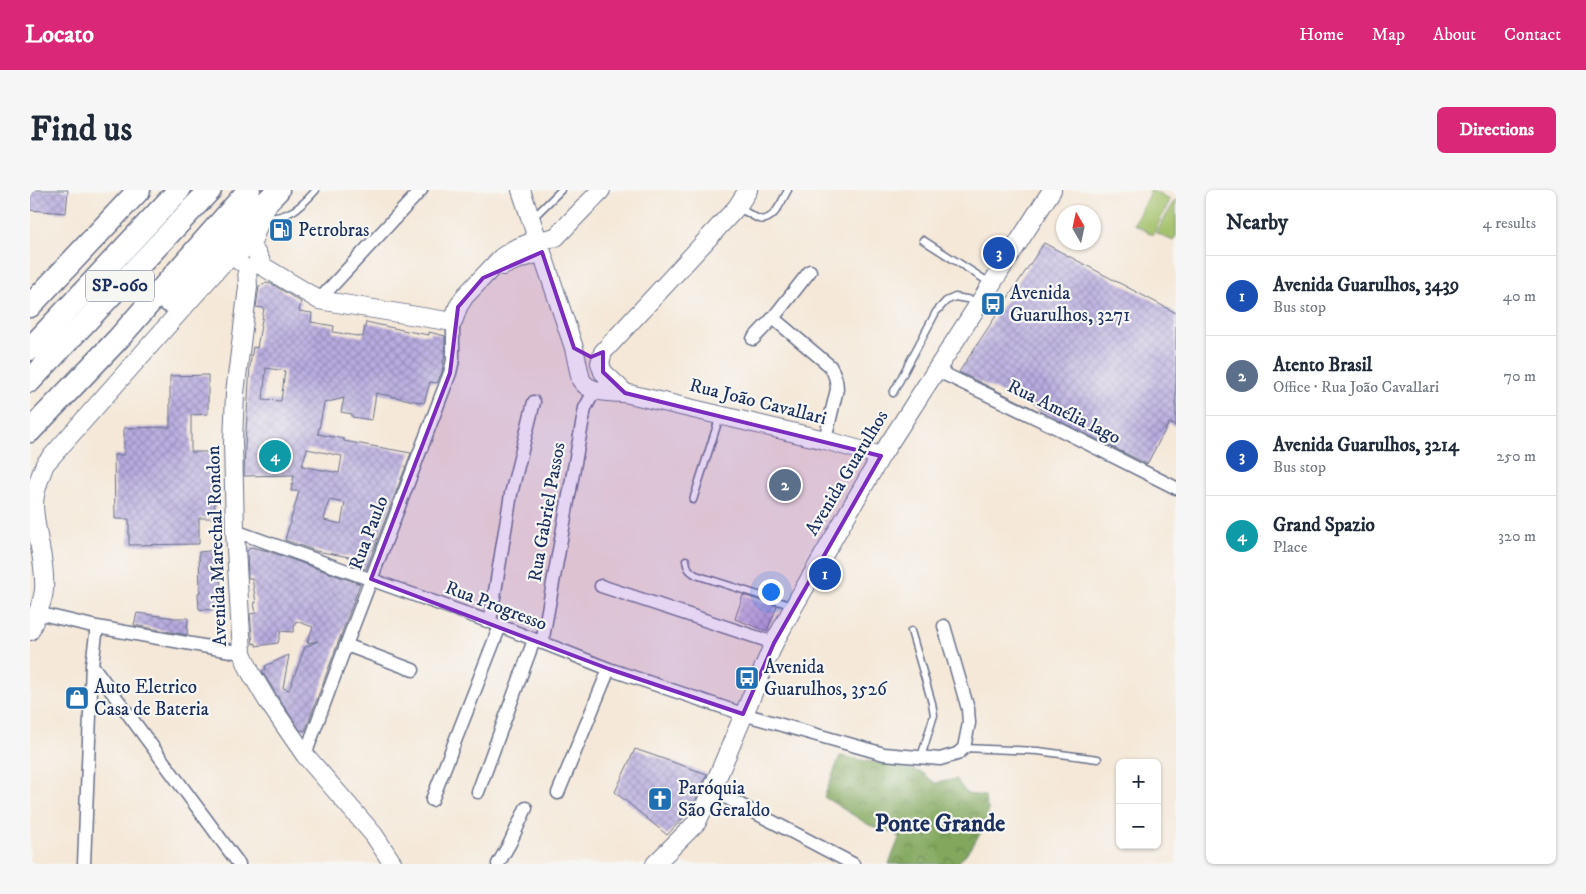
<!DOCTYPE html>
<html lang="en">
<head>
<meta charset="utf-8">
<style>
	body { margin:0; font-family:"IM FELL DW Pica",serif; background:#f6f6f7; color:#1f2937 }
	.controls { position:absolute; right:15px; bottom:15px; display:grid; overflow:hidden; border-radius:8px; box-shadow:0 1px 4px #0004 }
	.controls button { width:45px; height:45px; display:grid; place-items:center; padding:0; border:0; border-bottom:1px solid #e0e1e3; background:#fff; color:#1f2937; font:25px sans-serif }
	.compass { position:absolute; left:1026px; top:15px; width:45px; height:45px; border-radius:50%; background:#fff; box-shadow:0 1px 4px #0004; rotate:351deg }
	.you { position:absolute; left:740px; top:401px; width:18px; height:18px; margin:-12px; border:4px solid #fff; border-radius:50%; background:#1a73e8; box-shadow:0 0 0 8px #1a73e833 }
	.badge { display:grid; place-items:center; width:32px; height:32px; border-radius:50%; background:#db2777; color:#fff; font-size:16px; font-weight:700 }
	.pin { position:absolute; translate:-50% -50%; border:2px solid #fff; box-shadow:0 1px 5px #0006 }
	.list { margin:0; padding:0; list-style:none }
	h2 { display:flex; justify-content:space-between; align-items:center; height:65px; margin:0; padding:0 20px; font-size:21px }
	h2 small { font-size:16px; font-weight:400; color:#747a83 }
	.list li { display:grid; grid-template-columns:32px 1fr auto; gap:15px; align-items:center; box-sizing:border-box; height:80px; padding:0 20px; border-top:1px solid #e0e1e3 }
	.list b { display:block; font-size:19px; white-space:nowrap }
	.list p { margin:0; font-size:16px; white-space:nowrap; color:#747a83 }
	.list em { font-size:16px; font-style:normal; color:#747a83 }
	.map { position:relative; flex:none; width:1146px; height:674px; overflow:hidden; border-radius:8px }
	header { display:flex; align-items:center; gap:30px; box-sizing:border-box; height:70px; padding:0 25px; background:#db2777; color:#fff }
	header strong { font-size:24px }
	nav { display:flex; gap:28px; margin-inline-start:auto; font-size:18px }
	.intro { display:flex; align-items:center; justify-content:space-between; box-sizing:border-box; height:120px; padding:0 30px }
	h1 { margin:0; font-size:35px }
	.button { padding:12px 22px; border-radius:8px; background:#db2777; color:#fff; font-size:18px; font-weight:700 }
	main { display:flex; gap:30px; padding:0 30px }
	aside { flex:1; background:#fff; border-radius:8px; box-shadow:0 1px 4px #0004 }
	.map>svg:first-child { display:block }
</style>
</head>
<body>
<header>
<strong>Locato</strong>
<nav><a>Home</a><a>Map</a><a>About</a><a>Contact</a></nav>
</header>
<div class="intro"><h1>Find us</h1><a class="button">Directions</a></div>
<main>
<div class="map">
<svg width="1146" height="674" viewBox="0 0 1146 674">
	<defs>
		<pattern id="forest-crowns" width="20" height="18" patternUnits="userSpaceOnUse" patternTransform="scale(1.25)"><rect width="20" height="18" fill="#82a75d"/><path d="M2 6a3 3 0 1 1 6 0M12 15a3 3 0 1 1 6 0" fill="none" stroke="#6a8850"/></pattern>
		<pattern id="building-cross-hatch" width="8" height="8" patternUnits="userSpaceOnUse" patternTransform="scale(1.25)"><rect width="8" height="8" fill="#b8acdf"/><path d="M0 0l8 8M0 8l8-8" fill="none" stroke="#958cb8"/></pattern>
	</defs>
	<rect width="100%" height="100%" fill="#f6f6f2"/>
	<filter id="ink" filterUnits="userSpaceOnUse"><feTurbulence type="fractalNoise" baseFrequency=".02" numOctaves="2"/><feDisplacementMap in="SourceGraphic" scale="10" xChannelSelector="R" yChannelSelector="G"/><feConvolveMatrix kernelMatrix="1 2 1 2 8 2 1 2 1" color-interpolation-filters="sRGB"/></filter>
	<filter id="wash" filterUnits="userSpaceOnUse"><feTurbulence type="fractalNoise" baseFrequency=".0096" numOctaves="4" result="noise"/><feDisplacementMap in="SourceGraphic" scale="20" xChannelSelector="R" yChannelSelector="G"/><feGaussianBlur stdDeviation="1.12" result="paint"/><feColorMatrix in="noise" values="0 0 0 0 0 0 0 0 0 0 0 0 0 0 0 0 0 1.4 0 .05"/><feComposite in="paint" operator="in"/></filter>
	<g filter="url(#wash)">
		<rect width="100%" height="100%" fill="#f5e8d8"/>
		<path fill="#a3c169" stroke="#5f7864" d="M1121,0L1140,10L1123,45L1104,34Z
			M1146,9V46L1143,51L1126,43Z"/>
		<path fill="url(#forest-crowns)" stroke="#4e6b5e" d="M810,566L871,577L893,583L905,593L926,589L937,604L955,606L956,615L959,620L953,640L936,664L927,674H859L869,648L864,642L853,640L839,635L794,607Z"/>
		<g id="blocks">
			<path fill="url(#building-cross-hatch)" fill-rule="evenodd" d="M0,0H38L36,23L0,20Z
				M1014,53L1146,123V236L1139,233L1117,274L929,182Z
				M236,93L242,94L271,112L269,121L282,123L281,132L304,136L303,142L333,147L336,132L377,141L399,145V142L415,146V162L412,182L407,193L400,192L394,213L346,203L342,230L322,227V224L311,222L314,208L294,213L288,244L314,249V251L381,263L336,379L322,374L325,368L286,361L255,350L269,301H261L264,285L214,286L215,256L220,176L223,157L227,158L234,118L226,117L229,97ZM236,178L255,181L251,211L233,210ZM277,259L312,266L309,283L272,276ZM299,310L315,313L311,334L294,330Z
				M178,185V224L161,225V262H184L185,328H169V354L99,355V329H85L84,265H94V238L140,237V186Z
				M221,357L238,361L330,394L275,541L270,540L246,504L232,481L236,479L235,476L259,465L253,498L259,500L275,457L288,451L277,453L283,437L266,431L263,442L251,441L248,453L226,456V453L223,454L220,424L226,423L224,413H226L222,388H218L217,361Z
				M189,360L191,409H187V414H183V420L169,419L168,403L170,402L169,362Z
				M713,405L747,416L737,441L705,429Z
				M107,423L145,428H158L157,445L104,435Z
				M605,559L677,584L661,620L637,645L585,602Z"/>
		</g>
	</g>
	<g filter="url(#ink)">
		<use href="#blocks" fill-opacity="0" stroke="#677089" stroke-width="1"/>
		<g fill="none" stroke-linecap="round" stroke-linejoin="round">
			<defs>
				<path id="lane" d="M708,18C715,21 722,26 729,29C744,33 752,10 758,0
					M235,28C259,28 271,17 286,0
					M502,29L531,0
					M893,50L960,93
					M863,203L906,122L916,111L925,107L948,111
					M663,310L690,226
					M656,370C657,378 659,381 666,385L763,416
					M881,441L902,513L904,525L891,567
					M934,558L1008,561L1068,569"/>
				<path id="street" d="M780,81L743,128L800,176C805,184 807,190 807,199L795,250
					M289,110L391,0
					M723,149L743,128
					M906,180L1021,235L1146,298
					M205,341L460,432L579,479L713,524L854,564L910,569L927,564L934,558L939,533L938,519L914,436
					M571,396L744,453
					M7,423L67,437L212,463
					M460,432L481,304L504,212
					M512,453L555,218L565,200
					M316,455L383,480
					M62,475L209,674
					M275,565L316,455L420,183L423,170V132
					M682,600L823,674
					M448,602L504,450
					M528,603L579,479
					M402,610L470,436
					M54,674L62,475L67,437
					M468,674L480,653L496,618"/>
				<path id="secondary" d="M491,0L544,158L551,190C560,204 580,202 595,203L795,250L851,266
					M220,58L231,28L237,16
					M209,71C208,67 208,63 212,60C224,50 229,70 234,77
					M227,74L234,77L289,110L423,132L428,117L435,106L472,67L484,59L499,53L526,47L571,0
					M473,76L484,71L512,62
					M217,78L218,97L205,203L203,252L205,341L212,463L221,483L237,510L275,565L344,645L363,674
					M595,203L573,182L570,173L573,162L707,17L718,0
					M0,441C5,428 13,414 14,400C16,371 5,344 4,315C4,301 10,287 15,274L191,75L210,61
					M625,674L667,632L682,600L744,453L764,416L851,266L1022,0"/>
				<path id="highway" d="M139,111L155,96L248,0
					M0,116L109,0
					M0,159L149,0
					M0,191L180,0
					M0,241L88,149L219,0"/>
			</defs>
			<use href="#lane" stroke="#677089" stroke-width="9"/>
			<use href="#street" stroke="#677089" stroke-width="15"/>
			<use href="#secondary" stroke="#677089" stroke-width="20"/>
			<use href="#highway" stroke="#677089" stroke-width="25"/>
			<use href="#lane" stroke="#fff" stroke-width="6"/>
			<use href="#street" stroke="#fff" stroke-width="12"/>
			<use href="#secondary" stroke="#fff" stroke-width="18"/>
			<use href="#highway" stroke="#fff" stroke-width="22"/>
		</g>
	</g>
	<path fill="#7b2cbf" fill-opacity="0.2" stroke="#7b2cbf" stroke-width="4" stroke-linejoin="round" d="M512,62L544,158L561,167L573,162V182L595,203L851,266L744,453L713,524L579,479L341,389L420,183L428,117L453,88Z"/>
	<defs>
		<symbol id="fuel-square" viewBox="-11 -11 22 22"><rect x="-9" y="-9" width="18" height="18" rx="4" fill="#1f6fb2" stroke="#f6f6f2"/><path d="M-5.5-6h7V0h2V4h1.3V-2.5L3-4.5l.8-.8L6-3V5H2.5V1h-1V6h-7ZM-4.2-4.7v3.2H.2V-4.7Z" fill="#fff"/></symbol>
		<symbol id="bus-square" viewBox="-11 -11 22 22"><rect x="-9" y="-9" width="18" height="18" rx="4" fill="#1f6fb2" stroke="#f6f6f2"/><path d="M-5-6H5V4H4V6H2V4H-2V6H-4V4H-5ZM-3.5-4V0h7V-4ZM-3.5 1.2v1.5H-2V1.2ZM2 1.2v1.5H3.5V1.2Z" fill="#fff"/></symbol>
		<symbol id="shop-square" viewBox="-11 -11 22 22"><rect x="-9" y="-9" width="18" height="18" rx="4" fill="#1f6fb2" stroke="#f6f6f2"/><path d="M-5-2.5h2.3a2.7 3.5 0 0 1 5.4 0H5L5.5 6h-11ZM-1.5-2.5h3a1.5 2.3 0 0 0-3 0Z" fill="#fff"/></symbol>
		<symbol id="church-square" viewBox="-11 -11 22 22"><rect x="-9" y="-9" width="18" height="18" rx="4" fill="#1f6fb2" stroke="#f6f6f2"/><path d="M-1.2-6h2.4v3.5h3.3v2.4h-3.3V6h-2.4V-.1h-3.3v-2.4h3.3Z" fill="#fff"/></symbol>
	</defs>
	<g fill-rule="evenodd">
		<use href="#fuel-square" x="237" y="26" width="28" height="28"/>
		<use href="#bus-square" x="949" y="100" width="28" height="28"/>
		<use href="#bus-square" x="703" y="474" width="28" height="28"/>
		<use href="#shop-square" x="33" y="494" width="28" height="28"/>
		<use href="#church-square" x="616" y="595" width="28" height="28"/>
	</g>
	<g text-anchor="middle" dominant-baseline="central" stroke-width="4.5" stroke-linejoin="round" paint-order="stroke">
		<rect fill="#f6f6f2" stroke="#5d6b8a" stroke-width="1" x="56" y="80.5" width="68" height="31" rx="4"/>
		<g font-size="18" font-weight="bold" fill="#1b2f5e">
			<text x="90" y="96">SP-060</text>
		</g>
		<g font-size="19" fill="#1b2f5e" stroke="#f6f6f2" text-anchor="start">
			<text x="268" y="40">Petrobras</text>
			<text x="980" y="103">Avenida<tspan x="980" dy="22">Guarulhos, 3271</tspan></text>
			<text x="734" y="477">Avenida<tspan x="734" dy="22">Guarulhos, 3526</tspan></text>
			<text x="64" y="497">Auto Eletrico<tspan x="64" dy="22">Casa de Bateria</tspan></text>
			<text x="648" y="598">Paróquia<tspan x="648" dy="22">São Geraldo</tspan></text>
		</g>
		<g font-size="19" fill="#1b2f5e" stroke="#f6f6f2">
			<text transform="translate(728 212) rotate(14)">Rua João Cavallari</text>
			<text transform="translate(1034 222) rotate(26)">Rua Amélia lago</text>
			<text transform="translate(817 283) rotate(-59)">Avenida Guarulhos</text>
			<text transform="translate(517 322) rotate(-80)">Rua Gabriel Passos</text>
			<text transform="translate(339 343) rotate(-69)">Rua Paulo</text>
			<text transform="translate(187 356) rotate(-92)">Avenida Marechal Rondon</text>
			<text transform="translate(466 416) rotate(21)">Rua Progresso</text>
		</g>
		<g font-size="24" font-weight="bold" fill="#1b2f5e" stroke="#f6f6f2">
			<text x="910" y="634">Ponte Grande</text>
		</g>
	</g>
</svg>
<div class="controls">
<button>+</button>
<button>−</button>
</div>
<svg class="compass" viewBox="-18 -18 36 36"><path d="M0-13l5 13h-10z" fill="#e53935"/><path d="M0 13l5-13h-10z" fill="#747a83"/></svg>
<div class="you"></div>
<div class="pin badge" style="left:795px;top:384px;background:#1a4fb4">1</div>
<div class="pin badge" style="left:755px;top:295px;background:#5c6f8a">2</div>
<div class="pin badge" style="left:969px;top:63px;background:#1a4fb4">3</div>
<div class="pin badge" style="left:245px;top:266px;background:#0f9aa8">4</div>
</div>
<aside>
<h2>Nearby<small>4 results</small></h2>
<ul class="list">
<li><span class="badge" style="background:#1a4fb4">1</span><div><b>Avenida Guarulhos, 3439</b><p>Bus stop</p></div><em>40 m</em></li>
<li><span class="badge" style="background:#5c6f8a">2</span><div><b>Atento Brasil</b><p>Office · Rua João Cavallari</p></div><em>70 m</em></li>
<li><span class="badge" style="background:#1a4fb4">3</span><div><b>Avenida Guarulhos, 3214</b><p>Bus stop</p></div><em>250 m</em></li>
<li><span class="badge" style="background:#0f9aa8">4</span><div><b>Grand Spazio</b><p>Place</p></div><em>320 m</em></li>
</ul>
</aside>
</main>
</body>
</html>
